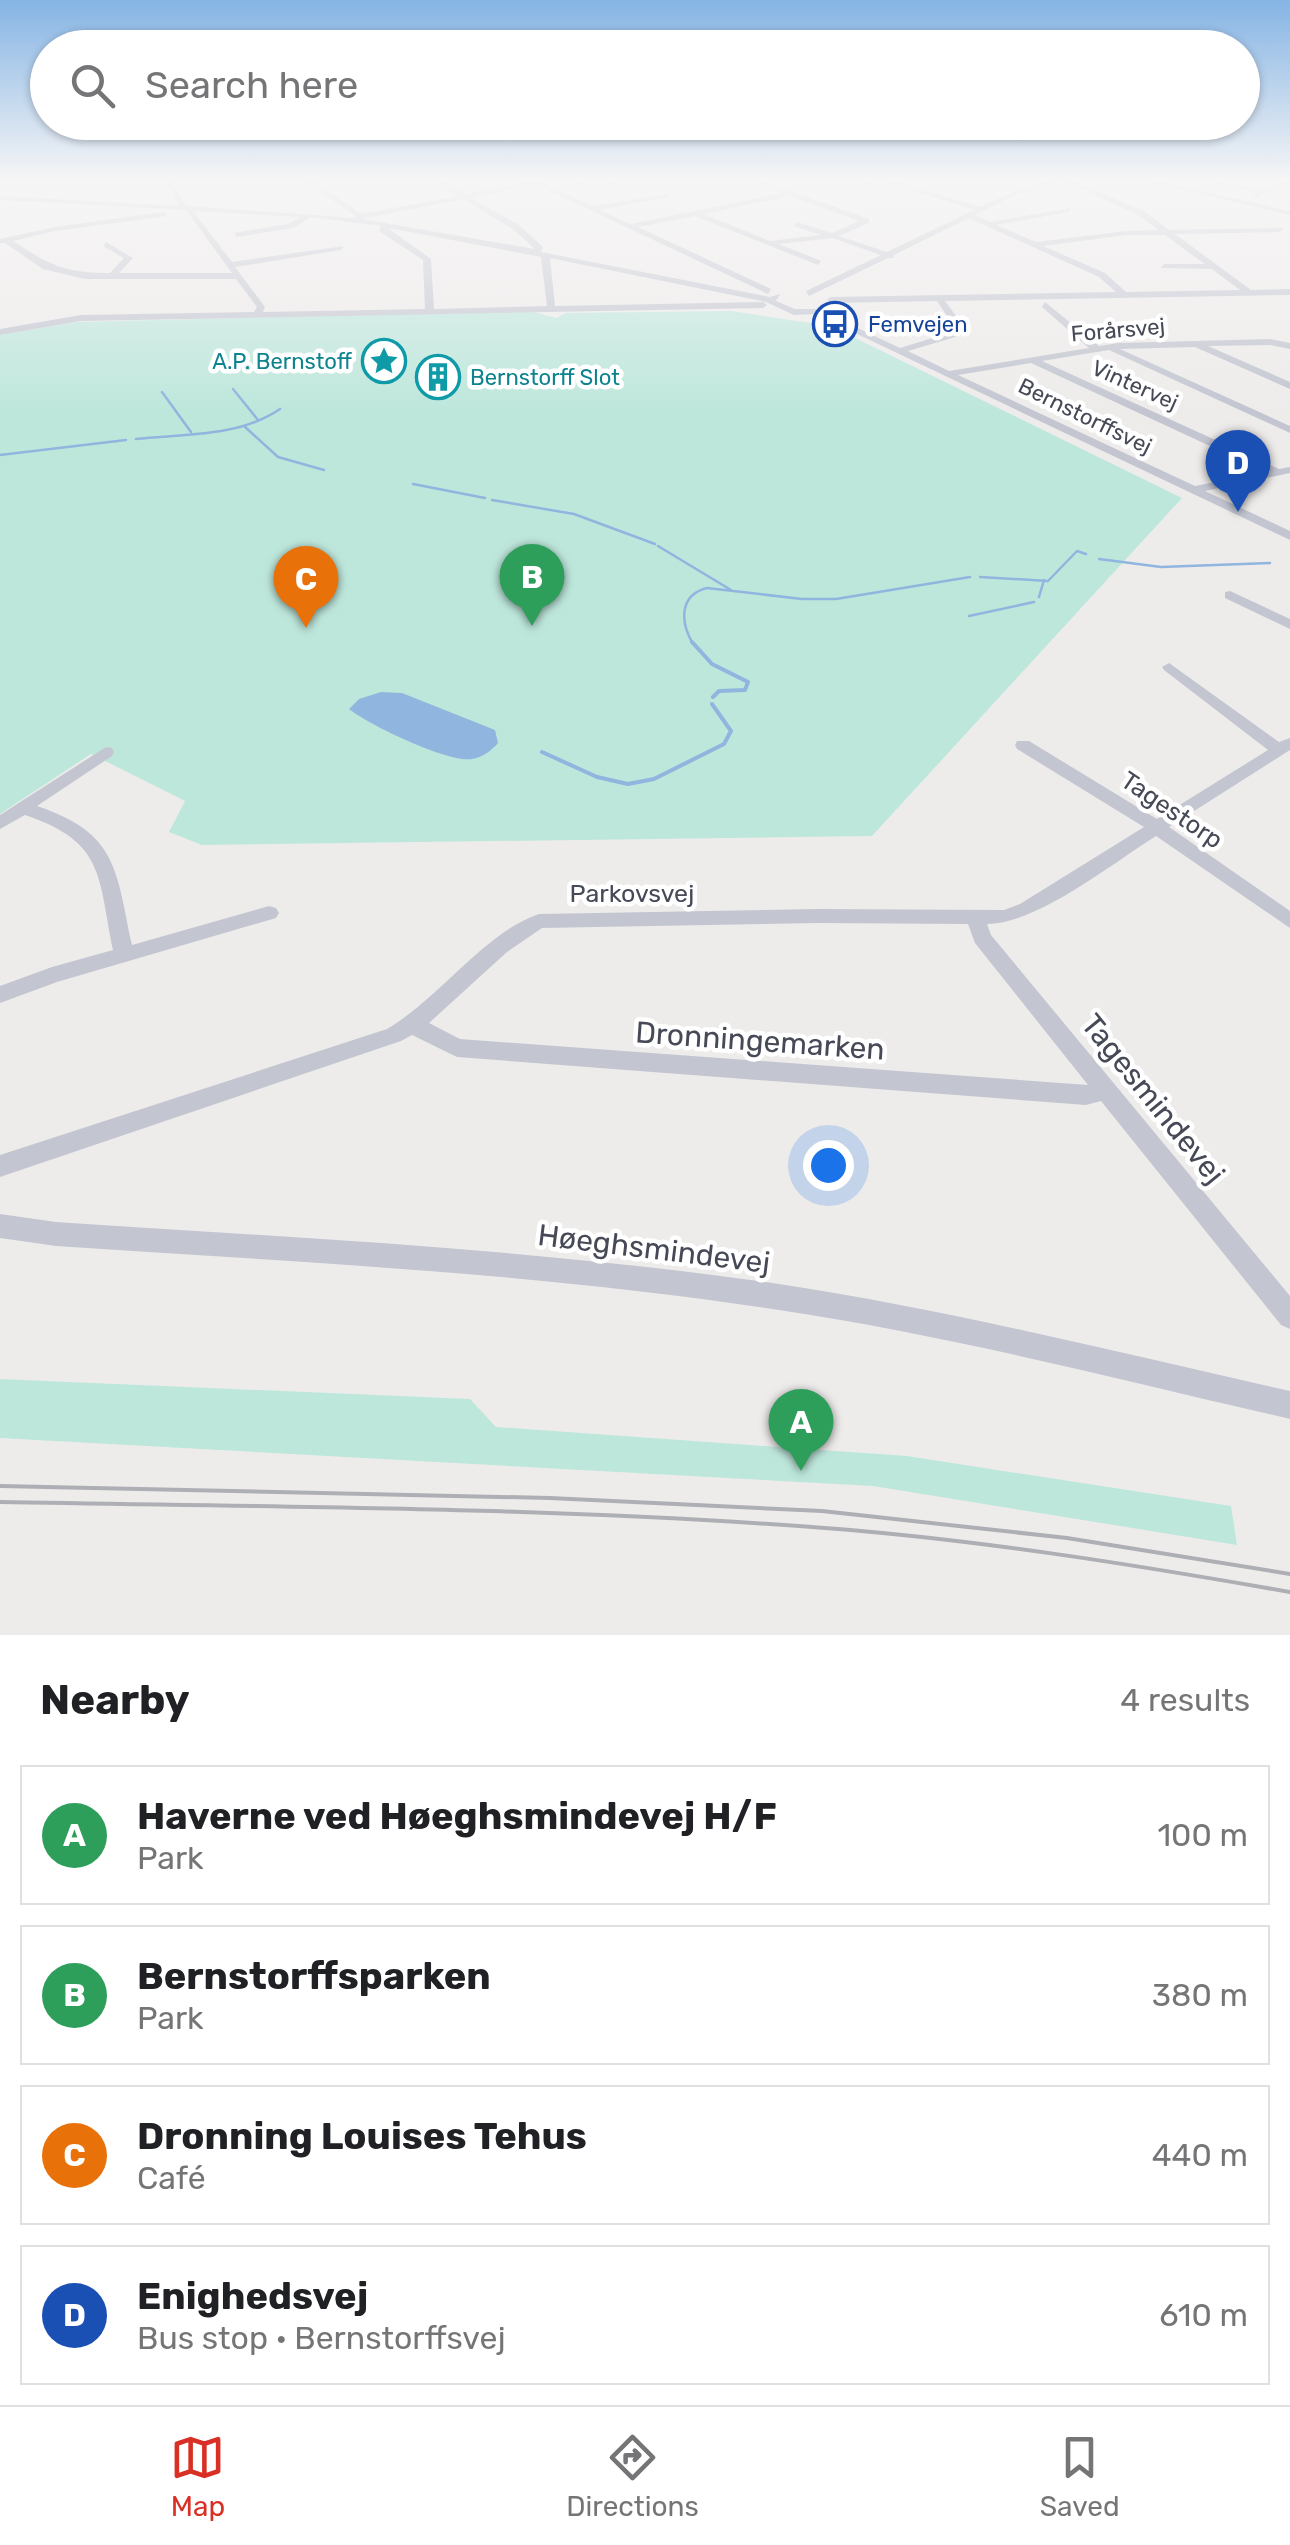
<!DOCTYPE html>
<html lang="en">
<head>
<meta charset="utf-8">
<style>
	body { margin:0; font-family:Rubik,sans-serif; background:#f2f2f2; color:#202124 }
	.you { position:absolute; left:828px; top:1165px; width:35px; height:35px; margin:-25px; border:8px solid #fff; border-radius:50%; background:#1a73e8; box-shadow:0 0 0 15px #1a73e833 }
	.badge { display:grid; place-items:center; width:65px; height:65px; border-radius:50%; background:#d93025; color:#fff; font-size:32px; font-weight:700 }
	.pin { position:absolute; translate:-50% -82px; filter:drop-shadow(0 2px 5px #0008) }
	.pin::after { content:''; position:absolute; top:52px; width:35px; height:30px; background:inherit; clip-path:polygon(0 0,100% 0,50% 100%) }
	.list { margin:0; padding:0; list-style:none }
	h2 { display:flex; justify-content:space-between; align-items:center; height:130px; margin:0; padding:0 40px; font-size:42px }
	h2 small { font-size:32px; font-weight:400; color:#757577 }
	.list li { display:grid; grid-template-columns:65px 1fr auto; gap:30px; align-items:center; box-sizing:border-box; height:140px; margin:0 20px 20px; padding:0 20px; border:2px solid #e0e0e0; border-radius:0px }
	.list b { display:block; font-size:38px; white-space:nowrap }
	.list p { margin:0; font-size:32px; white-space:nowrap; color:#757577 }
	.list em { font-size:32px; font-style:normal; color:#757577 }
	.icon { flex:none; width:55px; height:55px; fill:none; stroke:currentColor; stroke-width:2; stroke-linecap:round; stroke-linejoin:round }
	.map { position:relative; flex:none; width:1290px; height:1635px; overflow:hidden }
	.search { position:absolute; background:#fff; box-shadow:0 2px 8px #0004; left:30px; right:30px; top:30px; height:110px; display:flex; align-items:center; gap:25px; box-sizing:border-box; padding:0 35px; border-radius:55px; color:#757577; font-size:38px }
	.sheet { height:770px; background:#fff }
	nav { display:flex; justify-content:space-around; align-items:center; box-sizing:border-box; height:140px; border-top:2px solid #e0e0e0; background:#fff; font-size:28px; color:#757577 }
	nav a { display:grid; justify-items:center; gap:5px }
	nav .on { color:#d93025 }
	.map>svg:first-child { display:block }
</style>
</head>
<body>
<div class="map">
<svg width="1290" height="1635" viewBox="0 0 1290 1635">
	<rect width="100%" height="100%" fill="#eeeceb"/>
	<path fill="#bee7dc" d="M530,311L556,318L566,313L731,311L831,326L1182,498L872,836L202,845L169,832L185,801L91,754L0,814V335L76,322Z
		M0,1379L470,1399L496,1427L907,1456L1231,1506L1237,1545L873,1486L0,1438Z"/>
	<path fill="#90b5df" d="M381,692L402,693L495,730L498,743C492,750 482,758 472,759C448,763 369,725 349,709L359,699Z"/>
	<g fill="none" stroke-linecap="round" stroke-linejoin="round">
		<path stroke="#90b5df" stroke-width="2.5" d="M233,389L258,420
			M162,392L191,432
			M244,426L278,457L324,470
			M136,439C184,434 239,437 280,409
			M0,455L126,440
			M413,484L485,498
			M492,500L574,514L655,544
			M658,546L731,590
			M1099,559L1161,567L1270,563
			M980,577L1048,581L1077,551L1086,554
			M1039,597L1044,580
			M969,616L1034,602
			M693,644C680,622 679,595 707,588L802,599H836L970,577"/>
		<path stroke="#90b5df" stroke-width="4" d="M692,642L712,664L748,682L745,690L719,691L713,697
			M542,752L597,777L628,784L654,779L724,744L731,731L712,704"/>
		<path fill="#c3c6d1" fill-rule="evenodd" d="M165,181H172L186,206L354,218L356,216L304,181H312L362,214L458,196L434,181H443L465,194L530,181H546L544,184L593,206L670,194L668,197L600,210L631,224L782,193L752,181H763L869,219V223L839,236L887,252L974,210L883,181H895L980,207C1006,195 1033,181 1062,181L1017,194L975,215L990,222L1071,208L1068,212L996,225L1036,242L1126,231L1159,230L1138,215L1064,181H1074L1144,211L1169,230L1283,228L1280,232L1175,234L1251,290L1290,289V295L945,301L965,328L962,335L908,351L949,371L1089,348L1042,307L1045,302L1099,346L1118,343L1270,339L1290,343V349L1270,345L1208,346L1290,382V389L1195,347L1120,349L1290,426V433L1109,350L1042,361L1279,469L1290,467V473L1205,491L1290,531V540L815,314L794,315L766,302L550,258L555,306L763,302L767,305L763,308L81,321L0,335V329L81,315L254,312L257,307L236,279H85L43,269L5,243H0V239L55,227L164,212L167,216L55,231L13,241C49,265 65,273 110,273L124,258L103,246L106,242L133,258L119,273H232L186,210L0,200V196L179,206ZM537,185L768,294L771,289L638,227L695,216L818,265L821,261L779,244L832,238L881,255L806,291L809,296L888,258H894V255L969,218L1099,277L1116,292L831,297L827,300L831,303L937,301L955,328V331L900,348L828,314L831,313V309H795L776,301L780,294L770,297L541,252L543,247L519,225L471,198ZM790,196L859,221L832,233L797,222L794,226L821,235L770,241L703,214ZM463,199L513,229L535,249L362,219ZM193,211L301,217L288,224L234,233L237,237L293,228L311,217L381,226L379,231L423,260L425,309L263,312L265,307L235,267L341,250L344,246L232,262ZM388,228L541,257L547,306L434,309L431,259ZM1126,235H1165L1205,264H1164L1161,268L1212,269L1240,290L1126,292L1105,273L1043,246ZM1031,363L1266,472L1195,486L958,375Z
			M570,181H580L598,190L593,191Z
			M605,181H615L622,186L617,187Z
			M637,181H645V182L642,184Z
			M867,181H878L858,189L855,187Z
			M1145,181H1159L1290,211V215Z
			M1205,181C1223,181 1240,187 1258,189C1270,190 1279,181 1290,183L1256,198L1252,196L1257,193Z
			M1230,591L1290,619V629L1225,598V592Z
			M1169,663L1279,742L1290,738V750L1169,827L1290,911V928L1156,836C1113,863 1037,924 987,924L991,935L1290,1296V1329L1281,1325L1101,1101L1086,1105L457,1057L412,1035L401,1041L0,1177V1155L387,1029C440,998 485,932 539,914L818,909L1004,910L1020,904L1144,827L1017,749L1015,745L1017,741H1029L1157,819L1268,750L1164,670L1162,667ZM818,923L968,924L975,943L1088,1085L460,1039L429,1023L507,952L542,928Z
			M106,747L112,748L114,752L112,756L37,806C118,833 116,870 132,945L269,906L276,908L279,913L276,918L57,982L0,1003V986L52,967L113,950C98,876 105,842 25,815L0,829V815Z
			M0,1214L56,1222C297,1238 540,1249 779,1284C951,1310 1120,1353 1290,1391V1419C1121,1380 952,1336 779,1310C540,1273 297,1262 56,1246L0,1238Z"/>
		<path stroke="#aeafb5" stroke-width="4" d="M0,1486L550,1498L822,1511L1067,1538L1290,1574
			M0,1502C275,1507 551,1507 825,1528C981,1540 1136,1565 1290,1592"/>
	</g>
	<linearGradient id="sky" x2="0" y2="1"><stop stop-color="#85b4e4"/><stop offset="0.44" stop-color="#f7f6f6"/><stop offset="1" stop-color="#f7f6f6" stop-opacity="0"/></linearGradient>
	<rect width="1290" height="410" fill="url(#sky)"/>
	<defs>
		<symbol id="bus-ring" viewBox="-11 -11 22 22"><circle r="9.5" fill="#fff" stroke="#1a4fb4" stroke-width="1.5"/><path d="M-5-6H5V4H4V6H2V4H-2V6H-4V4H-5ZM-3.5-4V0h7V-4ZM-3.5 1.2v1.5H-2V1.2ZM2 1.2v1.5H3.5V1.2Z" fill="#1a4fb4"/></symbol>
		<symbol id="sight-ring" viewBox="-11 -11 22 22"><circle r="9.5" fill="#fff" stroke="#0f9aa8" stroke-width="1.5"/><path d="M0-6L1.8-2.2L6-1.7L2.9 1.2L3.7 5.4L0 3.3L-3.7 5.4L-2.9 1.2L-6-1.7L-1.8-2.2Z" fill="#0f9aa8"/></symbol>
		<symbol id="building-ring" viewBox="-11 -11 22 22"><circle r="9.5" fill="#fff" stroke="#0f9aa8" stroke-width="1.5"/><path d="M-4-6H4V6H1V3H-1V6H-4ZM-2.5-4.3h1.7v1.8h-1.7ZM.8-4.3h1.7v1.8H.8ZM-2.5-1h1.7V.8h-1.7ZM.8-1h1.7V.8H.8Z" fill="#0f9aa8"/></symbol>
	</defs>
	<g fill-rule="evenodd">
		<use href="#bus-ring" x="810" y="299" width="50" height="50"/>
		<use href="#sight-ring" x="359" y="336" width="50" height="50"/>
		<use href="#building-ring" x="413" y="352" width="50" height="50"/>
	</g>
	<g text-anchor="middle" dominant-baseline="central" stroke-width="9" stroke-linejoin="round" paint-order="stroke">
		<g font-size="22" fill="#164399" stroke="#fff" text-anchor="start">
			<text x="868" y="324">Femvejen</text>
		</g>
		<g font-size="22" fill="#464956" stroke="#fff">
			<text transform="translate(1118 330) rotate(-5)">Forårsvej</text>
			<text transform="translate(1135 385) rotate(24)">Vintervej</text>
			<text transform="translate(1085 416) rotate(26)">Bernstorffsvej</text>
		</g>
		<g font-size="22" fill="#0d838f" stroke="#fff" text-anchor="end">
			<text x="352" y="361">A.P. Bernstoff</text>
			<text x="470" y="377" text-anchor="start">Bernstorff Slot</text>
		</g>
		<g font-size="25" fill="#464956" stroke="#fff">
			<text transform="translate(1172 810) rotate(34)">Tagestorp</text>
			<text x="632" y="893">Parkovsvej</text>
		</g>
		<g font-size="30" fill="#464956" stroke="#fff">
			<text transform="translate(760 1041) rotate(4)">Dronningemarken</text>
			<text transform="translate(1153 1099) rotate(51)">Tagesmindevej</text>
			<text transform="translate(654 1249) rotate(7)">Høeghsmindevej</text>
		</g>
	</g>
</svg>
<div class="you"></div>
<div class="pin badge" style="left:801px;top:1471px;background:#2e9e5b">A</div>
<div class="pin badge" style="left:532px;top:626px;background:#2e9e5b">B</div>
<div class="pin badge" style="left:306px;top:628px;background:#e8710a">C</div>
<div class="pin badge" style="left:1238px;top:512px;background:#1a4fb4">D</div>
<div class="search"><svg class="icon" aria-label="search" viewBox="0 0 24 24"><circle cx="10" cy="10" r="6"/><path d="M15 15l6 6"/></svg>Search here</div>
</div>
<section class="sheet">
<h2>Nearby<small>4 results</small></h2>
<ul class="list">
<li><span class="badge" style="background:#2e9e5b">A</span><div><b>Haverne ved Høeghsmindevej H/F</b><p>Park</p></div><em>100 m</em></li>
<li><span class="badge" style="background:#2e9e5b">B</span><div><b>Bernstorffsparken</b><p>Park</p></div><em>380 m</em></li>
<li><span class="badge" style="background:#e8710a">C</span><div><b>Dronning Louises Tehus</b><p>Café</p></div><em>440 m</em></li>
<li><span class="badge" style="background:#1a4fb4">D</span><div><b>Enighedsvej</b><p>Bus stop · Bernstorffsvej</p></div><em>610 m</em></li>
</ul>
</section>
<nav>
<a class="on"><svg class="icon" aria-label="map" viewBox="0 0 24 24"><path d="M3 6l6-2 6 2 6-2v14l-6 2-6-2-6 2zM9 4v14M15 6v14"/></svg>Map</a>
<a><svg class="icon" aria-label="directions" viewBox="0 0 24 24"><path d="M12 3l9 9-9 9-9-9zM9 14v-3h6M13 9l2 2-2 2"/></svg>Directions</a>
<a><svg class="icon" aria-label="saved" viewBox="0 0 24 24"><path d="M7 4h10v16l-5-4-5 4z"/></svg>Saved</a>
</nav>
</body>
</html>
